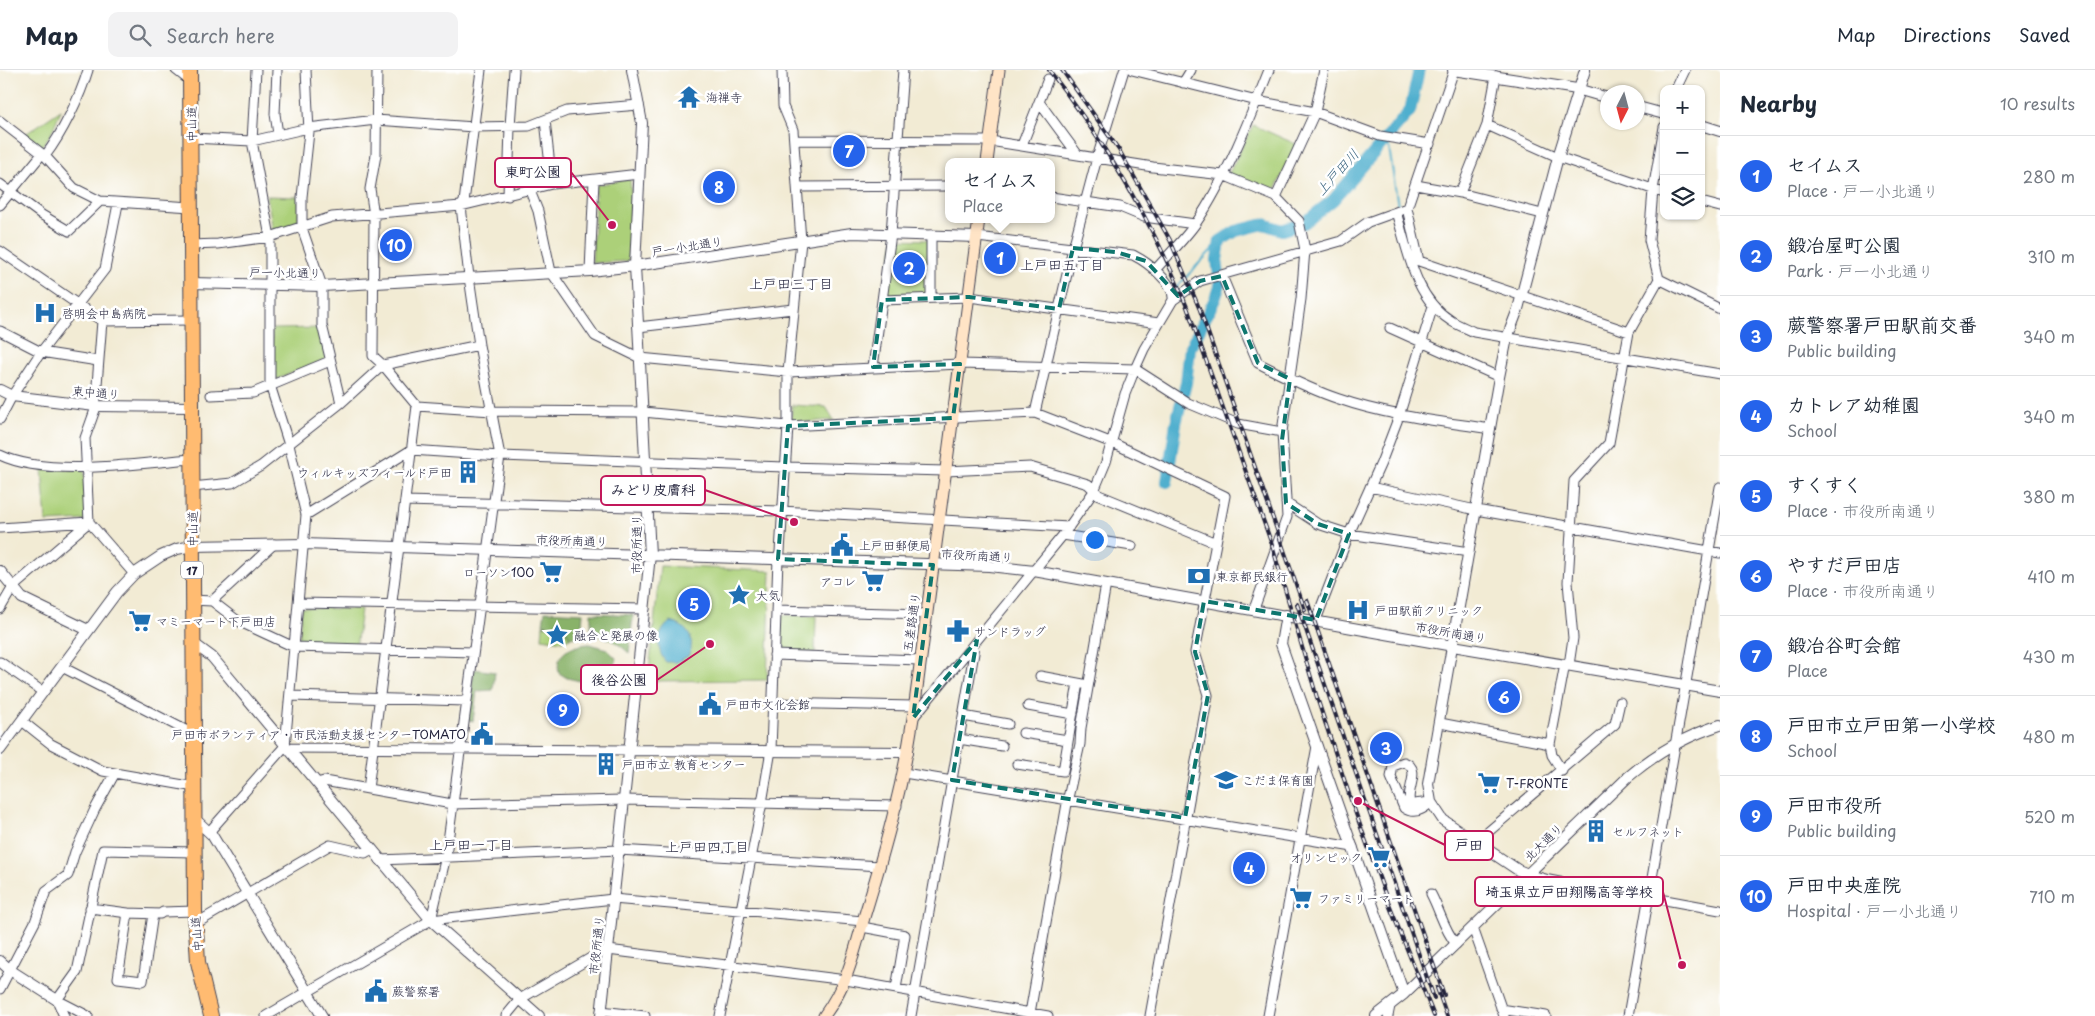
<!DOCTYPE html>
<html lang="en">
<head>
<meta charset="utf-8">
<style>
	body { margin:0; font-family:"Playpen Sans","Klee One",sans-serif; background:#f2f2f3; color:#1f2937 }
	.controls { position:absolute; right:15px; top:15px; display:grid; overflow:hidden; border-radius:10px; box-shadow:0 1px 4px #0004 }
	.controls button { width:45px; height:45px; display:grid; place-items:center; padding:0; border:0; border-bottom:1px solid #e0e1e3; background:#fff; color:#1f2937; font:25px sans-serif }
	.compass { position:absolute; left:1600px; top:15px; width:45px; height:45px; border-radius:50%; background:#fff; box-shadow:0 1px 4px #0004; rotate:186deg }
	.you { position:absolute; left:1094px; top:469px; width:18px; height:18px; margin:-12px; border:4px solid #fff; border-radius:50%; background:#1a73e8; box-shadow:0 0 0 8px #1a73e833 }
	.badge { display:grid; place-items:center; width:32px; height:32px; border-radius:50%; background:#2563eb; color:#fff; font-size:16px; font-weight:700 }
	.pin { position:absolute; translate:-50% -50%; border:2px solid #fff; box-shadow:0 1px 5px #0006 }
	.popup { position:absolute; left:945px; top:88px; width:110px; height:65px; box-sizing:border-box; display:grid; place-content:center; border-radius:10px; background:#fff; filter:drop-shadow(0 1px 4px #0005); font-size:16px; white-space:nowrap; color:#747a83 }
	.popup b { font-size:19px; color:#1f2937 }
	.popup::after { content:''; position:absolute; left:50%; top:100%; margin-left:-10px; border:10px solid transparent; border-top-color:#fff }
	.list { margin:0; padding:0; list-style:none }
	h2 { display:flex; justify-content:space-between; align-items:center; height:65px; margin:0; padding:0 20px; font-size:21px }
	h2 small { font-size:16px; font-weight:400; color:#747a83 }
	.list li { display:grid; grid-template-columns:32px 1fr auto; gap:15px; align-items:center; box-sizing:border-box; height:80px; padding:0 20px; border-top:1px solid #e0e1e3 }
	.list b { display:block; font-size:19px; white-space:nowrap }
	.list p { margin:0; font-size:16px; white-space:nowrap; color:#747a83 }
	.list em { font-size:16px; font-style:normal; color:#747a83 }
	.icon { flex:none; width:28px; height:28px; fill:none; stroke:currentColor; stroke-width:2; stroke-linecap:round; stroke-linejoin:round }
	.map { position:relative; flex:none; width:1720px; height:946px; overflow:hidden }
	header { display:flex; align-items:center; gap:30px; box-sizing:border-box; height:70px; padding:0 25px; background:#fff; border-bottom:1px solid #e0e1e3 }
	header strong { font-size:24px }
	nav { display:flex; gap:28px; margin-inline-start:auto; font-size:18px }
	.search { width:350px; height:45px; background:#f2f2f3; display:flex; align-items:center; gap:12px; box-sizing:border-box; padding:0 18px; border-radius:10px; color:#747a83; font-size:19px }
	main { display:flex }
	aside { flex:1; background:#fff }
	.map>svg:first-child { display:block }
</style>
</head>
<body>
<header>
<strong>Map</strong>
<div class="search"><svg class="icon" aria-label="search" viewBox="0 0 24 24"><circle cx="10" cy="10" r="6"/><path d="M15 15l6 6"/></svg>Search here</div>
<nav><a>Map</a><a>Directions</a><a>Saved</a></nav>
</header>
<main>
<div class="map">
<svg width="1720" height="946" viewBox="0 0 1720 946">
	<rect width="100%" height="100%" fill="#fff"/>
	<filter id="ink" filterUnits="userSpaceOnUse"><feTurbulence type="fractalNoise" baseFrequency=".02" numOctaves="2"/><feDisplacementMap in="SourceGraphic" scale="10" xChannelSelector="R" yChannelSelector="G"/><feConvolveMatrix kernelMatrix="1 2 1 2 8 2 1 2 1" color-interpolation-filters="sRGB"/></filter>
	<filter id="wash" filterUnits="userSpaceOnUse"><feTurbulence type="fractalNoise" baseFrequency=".0096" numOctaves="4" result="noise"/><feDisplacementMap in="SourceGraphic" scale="20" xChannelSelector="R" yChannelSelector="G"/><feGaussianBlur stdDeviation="1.12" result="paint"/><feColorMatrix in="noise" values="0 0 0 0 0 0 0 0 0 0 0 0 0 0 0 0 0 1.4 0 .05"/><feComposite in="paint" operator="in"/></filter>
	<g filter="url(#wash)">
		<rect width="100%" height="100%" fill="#f2ebd4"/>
		<path fill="#acd079" stroke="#67795a" d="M61,40L51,64L40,78L24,65Z
			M1253,55L1298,75L1273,123L1228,105Z
			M630,109L631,119L628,191L592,193L596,115Z
			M267,126L299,127L298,155L273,161Z
			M894,169L929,170L928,226L884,227Z
			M319,258L327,289L272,311V259Z
			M792,335L826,337L834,350L791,353Z
			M42,399L84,400L87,450L46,452Z
			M660,496L771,501L767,610L648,611Z
			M302,538L361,539L356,578L298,576Z
			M781,545L816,546L815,583H780Z
			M543,555L565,560L570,568L562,571L542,568Z"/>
		<path fill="#89b269" stroke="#566a52" d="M545,541L583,543L581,566L570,568L565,559L543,554Z
			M591,543L633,545L629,583C617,572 607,566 591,565Z
			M590,574L607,579L616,588C616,603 605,610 591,611V608L581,607L580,611L567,608L559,603C554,582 573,575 590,574Z
			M474,599L495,602L493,620L477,621L473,651L468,650Z"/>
		<path fill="#4fafce" stroke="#386884" d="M670,552C687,555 697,570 688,586L677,592H666C655,579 657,562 670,552Z"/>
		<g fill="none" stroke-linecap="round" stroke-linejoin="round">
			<path stroke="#4fafce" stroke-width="2" d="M1388,71L1398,136
				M1175,219L1220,171"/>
			<path stroke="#4fafce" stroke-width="12" d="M1167,412L1176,353L1186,313L1190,278L1215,229L1220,214L1217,190L1220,171L1236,161L1264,154L1282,160L1304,153L1333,130L1410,41L1419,0"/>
		</g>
	</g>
	<g filter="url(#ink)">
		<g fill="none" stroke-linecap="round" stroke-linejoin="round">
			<defs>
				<path id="minor" d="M176,0L190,11
					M277,0L275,44L278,64
					M306,0L309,62L302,127V158L322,216V255L341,333
					M1132,0L1257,31L1315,42L1380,66L1430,74
					M1183,13L1191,0
					M1676,19L1685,0
					M1039,32L1078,85
					M545,50L552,114
					M0,51L45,86L74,118L100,131L191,137
					M1487,55L1558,87L1664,123
					M1664,57L1653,120L1649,170L1659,209L1720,239
					M191,68L252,71L308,58L376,50L474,57L529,56L567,41L639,35
					M794,70L990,71L1153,97L1223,105L1276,127L1299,151L1305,180L1301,229L1282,362L1287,447L1254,539
					M1022,75L1048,9
					M45,86C62,64 80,27 88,0
					M0,114L42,145L69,161L100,131
					M1416,115L1460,123L1542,144
					M798,117L949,116
					M530,121L538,141L551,202L595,266L640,288L788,302L960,294L1135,299L1188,333L1238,354L1282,362
					M1460,123L1487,55L1496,6
					M508,126L510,56L514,0
					M1051,127L1120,137L1144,147L1195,154
					M1276,127L1315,42L1324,0
					M1701,132L1720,137
					M0,135L42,84
					M1407,138L1419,191
					M1396,142C1408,180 1414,227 1450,250C1457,255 1466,258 1474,262L1720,304
					M977,167L1133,185C1147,192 1175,213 1173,230
					M191,175L218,174L270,167L332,147L461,136L552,114L639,104
					M0,181L102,251L191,250
					M1410,188L1629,262
					M1155,200C1168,185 1184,170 1196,153C1225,111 1250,48 1269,0
					M590,201L594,110
					M1222,206L1258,293C1284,306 1311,320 1339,329C1388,346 1439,351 1490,359
					M931,228V165
					M882,230L969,227L1159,253
					M102,251L95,340L85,368L89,452L134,504
					M638,257L793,239
					M1390,258L1499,307
					M0,261L41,282L98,291
					M873,297L891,164L903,0
					M211,325L253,323L330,291
					M417,336L492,341L643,342L788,356L1035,343L1115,374L1225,426L1195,582L1208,625L1150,946
					M1035,343L1073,178L1097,88L1124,0
					M0,349L12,326L41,282L105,199L118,134
					M0,385C48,408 138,393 192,389
					M192,417L232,413L261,396L341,333L383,295L479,275
					M1370,417L1476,440L1720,483
					M405,431L781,441L1069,457
					M1286,433L1318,454L1349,464L1469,482
					M306,445L411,380L500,386L785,397L946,401L1030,397L1088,414L1099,425L1216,473
					M0,458L89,452
					M1063,465L1132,476
					M192,530L212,531L238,551L294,577L473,582
					M212,531L274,474
					M298,533L645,539
					M0,539L13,517L89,452
					M776,540L926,544
					M1316,550L1349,464L1381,393L1399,346L1433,236
					M774,585L920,590
					M0,592L43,622
					M1569,595L1573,568L1568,512L1574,411L1609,373L1629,262L1659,209
					M62,597L193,664
					M1040,606L1083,614
					M290,626L466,631
					M773,633L914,636
					M1028,636L1073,644
					M963,646L1008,654
					M913,648L1063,465L1094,421L1106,392L1125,324L1135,299L1144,279L1173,230L1200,211L1341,171L1368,152L1407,138L1454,0
					M22,651L51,674L103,701L195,717
					M1440,653L1550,674
					M1023,663L1068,670
					M959,669L1002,676
					M287,678L630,680
					M1404,692C1423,699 1405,720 1410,733L1414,734L1431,732C1423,740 1414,745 1404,738L1391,707L1393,696Z
					M1017,694L1063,701L1078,613
					M1562,701L1552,685L1550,674L1565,594
					M904,703L1353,777
					M317,713L324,711L452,734L624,730L897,736
					M368,719L417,336L383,295L373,286L374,145L370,119L376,85L377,0
					M209,762L285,676L306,445L289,375L270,315V167L252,71L256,0
					M1475,773L1615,654L1620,632
					M380,790L619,780L880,796
					M1528,804L1549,810L1642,828L1649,827L1720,840
					M1431,824C1440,841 1444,860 1456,874
					M90,838L128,843L118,908L143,911L153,844
					M128,843L160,844L163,842L195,841
					M431,850L446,786L500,386L479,275L469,207L461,136L464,132L481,0
					M195,854L330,775L365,783L372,779
					M862,857L905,865L896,919
					M1473,858L1504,946
					M0,919L35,852L46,821L68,805L75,782L95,739L115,703
					M57,930L77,902L103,780L194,782
					M57,930L88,946
					M57,930L64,946
					M1501,939L1546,946
					M601,941L645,946
					M1030,943L1068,728L1080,674L1081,658L1106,514
					M266,946L431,850L613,829L863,851
					M506,946L520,929L601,882L608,880L846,910L1048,946
					M720,946L762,733L771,680L778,489L780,482L788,356V302L801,171L793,60L783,36L782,0
					M911,946L974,583L973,575
					M1268,946L1317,676
					M1388,946L1390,936
					M1628,946L1720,417"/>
				<path id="tertiary" d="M1453,0L1577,19L1608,28
					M1638,37L1664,44
					M1701,55L1720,61
					M191,213L322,216L590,201L635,196L852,163L977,167
					M0,320L12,326L95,336L192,337
					M0,501L22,528L88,560
					M1286,545L1281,574L1404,924
					M193,573L212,587L431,850L539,946
					M0,680L117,522L134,504L161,486L177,479L192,476L303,474L989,496L1034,501L1453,576L1720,621
					M630,680L908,682
					M195,749L212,765L322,946
					M1528,804L1518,800L1443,750L1431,732L1428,714L1499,307L1507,268L1518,239L1558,87L1585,0
					M0,891L10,900L57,930
					M601,946L650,485L635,196L642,53L632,0
					M1376,946L1404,924L1628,707C1655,684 1686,666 1720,655"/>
				<path id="secondary" d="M987,92L999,0
					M824,946C848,913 854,883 865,844C885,779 903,715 913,648L979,149"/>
				<path id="trunk" d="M190,0L195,841L198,892L211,946"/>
			</defs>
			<use href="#minor" stroke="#414052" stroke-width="11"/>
			<use href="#tertiary" stroke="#414052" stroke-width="12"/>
			<use href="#secondary" stroke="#414052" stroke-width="13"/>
			<use href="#trunk" stroke="#414052" stroke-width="16"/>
			<use href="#minor" stroke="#fff" stroke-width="9"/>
			<use href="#tertiary" stroke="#fff" stroke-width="10"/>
			<use href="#secondary" stroke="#ffe4c6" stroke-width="11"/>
			<use href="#trunk" stroke="#ffbb71" stroke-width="14"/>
			<defs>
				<path id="rail" d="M1049,0C1106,74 1152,151 1187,237L1271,472L1318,631L1352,733L1388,832L1434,946
					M1062,0L1119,80L1170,170L1200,240L1305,540
					M1307,530L1444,925
					M1297,534L1434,928
					M1437,918L1447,946"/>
			</defs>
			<use href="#rail" stroke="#22223b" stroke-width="4"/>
			<use href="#rail" stroke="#fff" stroke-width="2" stroke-dasharray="5.5" stroke-linecap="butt"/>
		</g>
	</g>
	<path fill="none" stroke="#0f766e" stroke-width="4" stroke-dasharray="10 6" stroke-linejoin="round" d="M1073,178L1116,182L1146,191L1178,226L1200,211L1222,206L1258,293L1290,309L1282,370L1286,433L1318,454L1349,464L1316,550L1204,531L1195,582L1208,625L1185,748L952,710L977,570L913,648L933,495L778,489L788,356L953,348L960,294L873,297L882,230L969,227L1059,239Z"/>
	<defs>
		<symbol id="temple-bare" viewBox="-9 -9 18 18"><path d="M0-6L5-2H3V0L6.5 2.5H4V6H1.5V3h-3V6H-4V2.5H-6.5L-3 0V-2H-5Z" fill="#1f6fb2" stroke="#fff" stroke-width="2.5" paint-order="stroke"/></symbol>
		<symbol id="hospital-bare" viewBox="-9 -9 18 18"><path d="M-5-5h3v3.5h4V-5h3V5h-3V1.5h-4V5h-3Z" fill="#1f6fb2" stroke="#fff" stroke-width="2.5" paint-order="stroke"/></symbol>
		<symbol id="building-bare" viewBox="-9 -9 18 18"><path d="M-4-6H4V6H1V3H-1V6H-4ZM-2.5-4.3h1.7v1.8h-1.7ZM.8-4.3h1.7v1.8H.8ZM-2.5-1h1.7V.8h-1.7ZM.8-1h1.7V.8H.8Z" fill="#1f6fb2" stroke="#fff" stroke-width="2.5" paint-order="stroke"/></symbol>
		<symbol id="civic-bare" viewBox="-9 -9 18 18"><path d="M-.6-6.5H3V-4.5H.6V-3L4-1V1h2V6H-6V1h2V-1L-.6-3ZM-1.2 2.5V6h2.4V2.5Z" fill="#1f6fb2" stroke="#fff" stroke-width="2.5" paint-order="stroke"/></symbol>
		<symbol id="supermarket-bare" viewBox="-9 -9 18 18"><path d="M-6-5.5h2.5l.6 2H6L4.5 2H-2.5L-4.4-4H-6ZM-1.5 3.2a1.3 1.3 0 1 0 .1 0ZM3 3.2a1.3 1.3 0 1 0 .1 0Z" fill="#1f6fb2" stroke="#fff" stroke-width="2.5" paint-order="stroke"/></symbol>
		<symbol id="bank-bare" viewBox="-9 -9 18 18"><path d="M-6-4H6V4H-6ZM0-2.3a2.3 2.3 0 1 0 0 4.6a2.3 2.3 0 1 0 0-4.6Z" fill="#1f6fb2" stroke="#fff" stroke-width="2.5" paint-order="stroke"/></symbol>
		<symbol id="sight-bare" viewBox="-9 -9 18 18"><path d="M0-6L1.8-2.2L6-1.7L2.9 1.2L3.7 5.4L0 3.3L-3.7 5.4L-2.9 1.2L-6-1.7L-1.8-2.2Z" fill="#1f6fb2" stroke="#fff" stroke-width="2.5" paint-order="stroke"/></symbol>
		<symbol id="pharmacy-bare" viewBox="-9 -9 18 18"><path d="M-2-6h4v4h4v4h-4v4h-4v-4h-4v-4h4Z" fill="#1f6fb2" stroke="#fff" stroke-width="2.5" paint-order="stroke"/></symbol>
		<symbol id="school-bare" viewBox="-9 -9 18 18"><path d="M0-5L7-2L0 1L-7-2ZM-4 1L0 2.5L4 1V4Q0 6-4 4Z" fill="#1f6fb2" stroke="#fff" stroke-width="2.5" paint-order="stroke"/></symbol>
	</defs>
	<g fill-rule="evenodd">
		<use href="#temple-bare" x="673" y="11" width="32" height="32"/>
		<use href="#hospital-bare" x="29" y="227" width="32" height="32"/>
		<use href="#building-bare" x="452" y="386" width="32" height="32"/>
		<use href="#civic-bare" x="826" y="459" width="32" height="32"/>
		<use href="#supermarket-bare" x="535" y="486" width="32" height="32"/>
		<use href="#bank-bare" x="1183" y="490" width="32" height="32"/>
		<use href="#supermarket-bare" x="857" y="495" width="32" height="32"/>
		<use href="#sight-bare" x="723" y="509" width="32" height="32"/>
		<use href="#hospital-bare" x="1342" y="524" width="32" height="32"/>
		<use href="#supermarket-bare" x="124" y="535" width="32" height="32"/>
		<use href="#pharmacy-bare" x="942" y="545" width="32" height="32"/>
		<use href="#sight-bare" x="541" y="549" width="32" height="32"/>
		<use href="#civic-bare" x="694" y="618" width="32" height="32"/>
		<use href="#civic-bare" x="466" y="648" width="32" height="32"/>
		<use href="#building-bare" x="590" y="678" width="32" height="32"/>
		<use href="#school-bare" x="1210" y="694" width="32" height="32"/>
		<use href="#supermarket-bare" x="1473" y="697" width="32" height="32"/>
		<use href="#building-bare" x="1580" y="745" width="32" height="32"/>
		<use href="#supermarket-bare" x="1363" y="771" width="32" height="32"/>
		<use href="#supermarket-bare" x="1285" y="812" width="32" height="32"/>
		<use href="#civic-bare" x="360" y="905" width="32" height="32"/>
	</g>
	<g text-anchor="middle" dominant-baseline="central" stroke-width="5" stroke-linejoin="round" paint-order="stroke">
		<rect fill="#fff" stroke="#646476" stroke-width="1" x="181" y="491.5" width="22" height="17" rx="4"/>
		<g font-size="11" font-weight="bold" fill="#22223b">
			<text x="192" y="500">17</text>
		</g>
		<g font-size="12" fill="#22223b" stroke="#fff" text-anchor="start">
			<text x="706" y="27">海禅寺</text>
			<text x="62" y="243">啓明会中島病院</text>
			<text x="452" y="402" text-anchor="end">ウィルキッズフィールド戸田</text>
			<text x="859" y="475">上戸田郵便局</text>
			<text x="534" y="502" text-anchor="end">ローソン100</text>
			<text x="1216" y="506">東京都民銀行</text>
			<text x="856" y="511" text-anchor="end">アコレ</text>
			<text x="756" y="525">大気</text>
			<text x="1375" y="540">戸田駅前クリニック</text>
			<text x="156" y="551">マミーマート下戸田店</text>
			<text x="974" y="561">サンドラッグ</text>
			<text x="574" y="565">融合と発展の像</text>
			<text x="726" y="634">戸田市文化会館</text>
			<text x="466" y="664" text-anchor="end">戸田市ボランティア・市民活動支援センターTOMATO</text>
			<text x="622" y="694">戸田市立 教育センター</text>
			<text x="1242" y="710">こだま保育園</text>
			<text x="1506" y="713">T-FRONTE</text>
			<text x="1612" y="761">セルフネット</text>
			<text x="1362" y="787" text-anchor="end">オリンピック</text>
			<text x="1318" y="828">ファミリーマート</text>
			<text x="392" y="921">蕨警察署</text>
		</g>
		<g font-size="12" fill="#22223b" stroke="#fff">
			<text transform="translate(191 54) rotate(-91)">中山道</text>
			<text transform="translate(687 176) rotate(-9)">戸一小北通り</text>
			<text transform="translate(285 202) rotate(1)">戸一小北通り</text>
			<text transform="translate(96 322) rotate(5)">東中通り</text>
			<text transform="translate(192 459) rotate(-90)">中山道</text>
			<text transform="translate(572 470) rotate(2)">市役所南通り</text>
			<text transform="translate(636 474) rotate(-90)">市役所通り</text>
			<text transform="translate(977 485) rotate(3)">市役所南通り</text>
			<text transform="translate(911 552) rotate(-82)">五差路通り</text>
			<text transform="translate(1451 562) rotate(10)">市役所南通り</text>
			<text transform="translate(1543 772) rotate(-44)">北大通り</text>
			<text transform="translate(196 864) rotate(-94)">中山道</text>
			<text transform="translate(596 875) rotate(-84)">市役所通り</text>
		</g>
		<g font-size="14" font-style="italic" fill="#36617d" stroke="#fff">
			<text transform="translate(1337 102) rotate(-48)">上戸田川</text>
		</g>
		<g font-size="14" fill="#22223b" stroke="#fff">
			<text x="1062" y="194">上戸田五丁目</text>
			<text x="791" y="213">上戸田三丁目</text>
			<text x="471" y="774">上戸田一丁目</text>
			<text x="707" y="776">上戸田四丁目</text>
		</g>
	</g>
	<path fill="none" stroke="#c2185b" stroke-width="2" d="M612 155L571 102M794 452L705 420M710 574L657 610M1358 731L1445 775M1682 895L1663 822"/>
	<g fill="#c2185b" stroke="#fff" stroke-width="2">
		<circle cx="612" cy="155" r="5"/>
		<circle cx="794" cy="452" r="5"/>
		<circle cx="710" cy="574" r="5"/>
		<circle cx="1358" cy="731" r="5"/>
		<circle cx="1682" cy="895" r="5"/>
	</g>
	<g fill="#fff" stroke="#c2185b" stroke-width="2">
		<rect x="495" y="88" width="76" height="29" rx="5"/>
		<rect x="601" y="406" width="104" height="29" rx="5"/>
		<rect x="581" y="595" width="76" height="29" rx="5"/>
		<rect x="1445" y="761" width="48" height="29" rx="5"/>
		<rect x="1475" y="807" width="188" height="29" rx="5"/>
	</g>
	<g font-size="14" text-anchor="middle" font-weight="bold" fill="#22223b">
		<text x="533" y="107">東町公園</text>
		<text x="653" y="425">みどり皮膚科</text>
		<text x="619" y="615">後谷公園</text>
		<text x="1469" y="780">戸田</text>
		<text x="1569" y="827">埼玉県立戸田翔陽高等学校</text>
	</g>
</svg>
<div class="controls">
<button>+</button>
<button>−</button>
<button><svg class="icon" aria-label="layers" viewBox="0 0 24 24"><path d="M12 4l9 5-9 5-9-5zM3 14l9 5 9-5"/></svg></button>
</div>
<svg class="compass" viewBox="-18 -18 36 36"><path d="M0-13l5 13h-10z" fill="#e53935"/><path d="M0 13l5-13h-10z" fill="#747a83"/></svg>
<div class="you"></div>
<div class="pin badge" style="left:1000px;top:188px">1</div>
<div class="popup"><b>セイムス</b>Place</div>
<div class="pin badge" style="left:909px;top:198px">2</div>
<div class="pin badge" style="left:1386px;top:678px">3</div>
<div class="pin badge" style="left:1249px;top:798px">4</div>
<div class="pin badge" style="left:694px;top:534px">5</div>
<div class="pin badge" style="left:1504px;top:627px">6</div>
<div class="pin badge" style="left:849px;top:81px">7</div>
<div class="pin badge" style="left:719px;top:117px">8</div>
<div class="pin badge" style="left:563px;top:640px">9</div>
<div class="pin badge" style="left:396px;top:175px">10</div>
</div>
<aside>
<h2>Nearby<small>10 results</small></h2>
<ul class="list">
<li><span class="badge">1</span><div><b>セイムス</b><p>Place · 戸一小北通り</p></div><em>280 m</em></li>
<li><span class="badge">2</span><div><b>鍛冶屋町公園</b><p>Park · 戸一小北通り</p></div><em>310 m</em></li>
<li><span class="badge">3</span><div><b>蕨警察署戸田駅前交番</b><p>Public building</p></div><em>340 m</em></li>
<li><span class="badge">4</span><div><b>カトレア幼稚園</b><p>School</p></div><em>340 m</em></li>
<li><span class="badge">5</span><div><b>すくすく</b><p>Place · 市役所南通り</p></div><em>380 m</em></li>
<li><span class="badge">6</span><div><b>やすだ戸田店</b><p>Place · 市役所南通り</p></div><em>410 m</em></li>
<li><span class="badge">7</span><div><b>鍛冶谷町会館</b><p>Place</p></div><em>430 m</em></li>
<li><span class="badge">8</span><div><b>戸田市立戸田第一小学校</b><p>School</p></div><em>480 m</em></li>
<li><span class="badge">9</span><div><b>戸田市役所</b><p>Public building</p></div><em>520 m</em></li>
<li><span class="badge">10</span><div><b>戸田中央産院</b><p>Hospital · 戸一小北通り</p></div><em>710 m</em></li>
</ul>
</aside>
</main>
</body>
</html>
